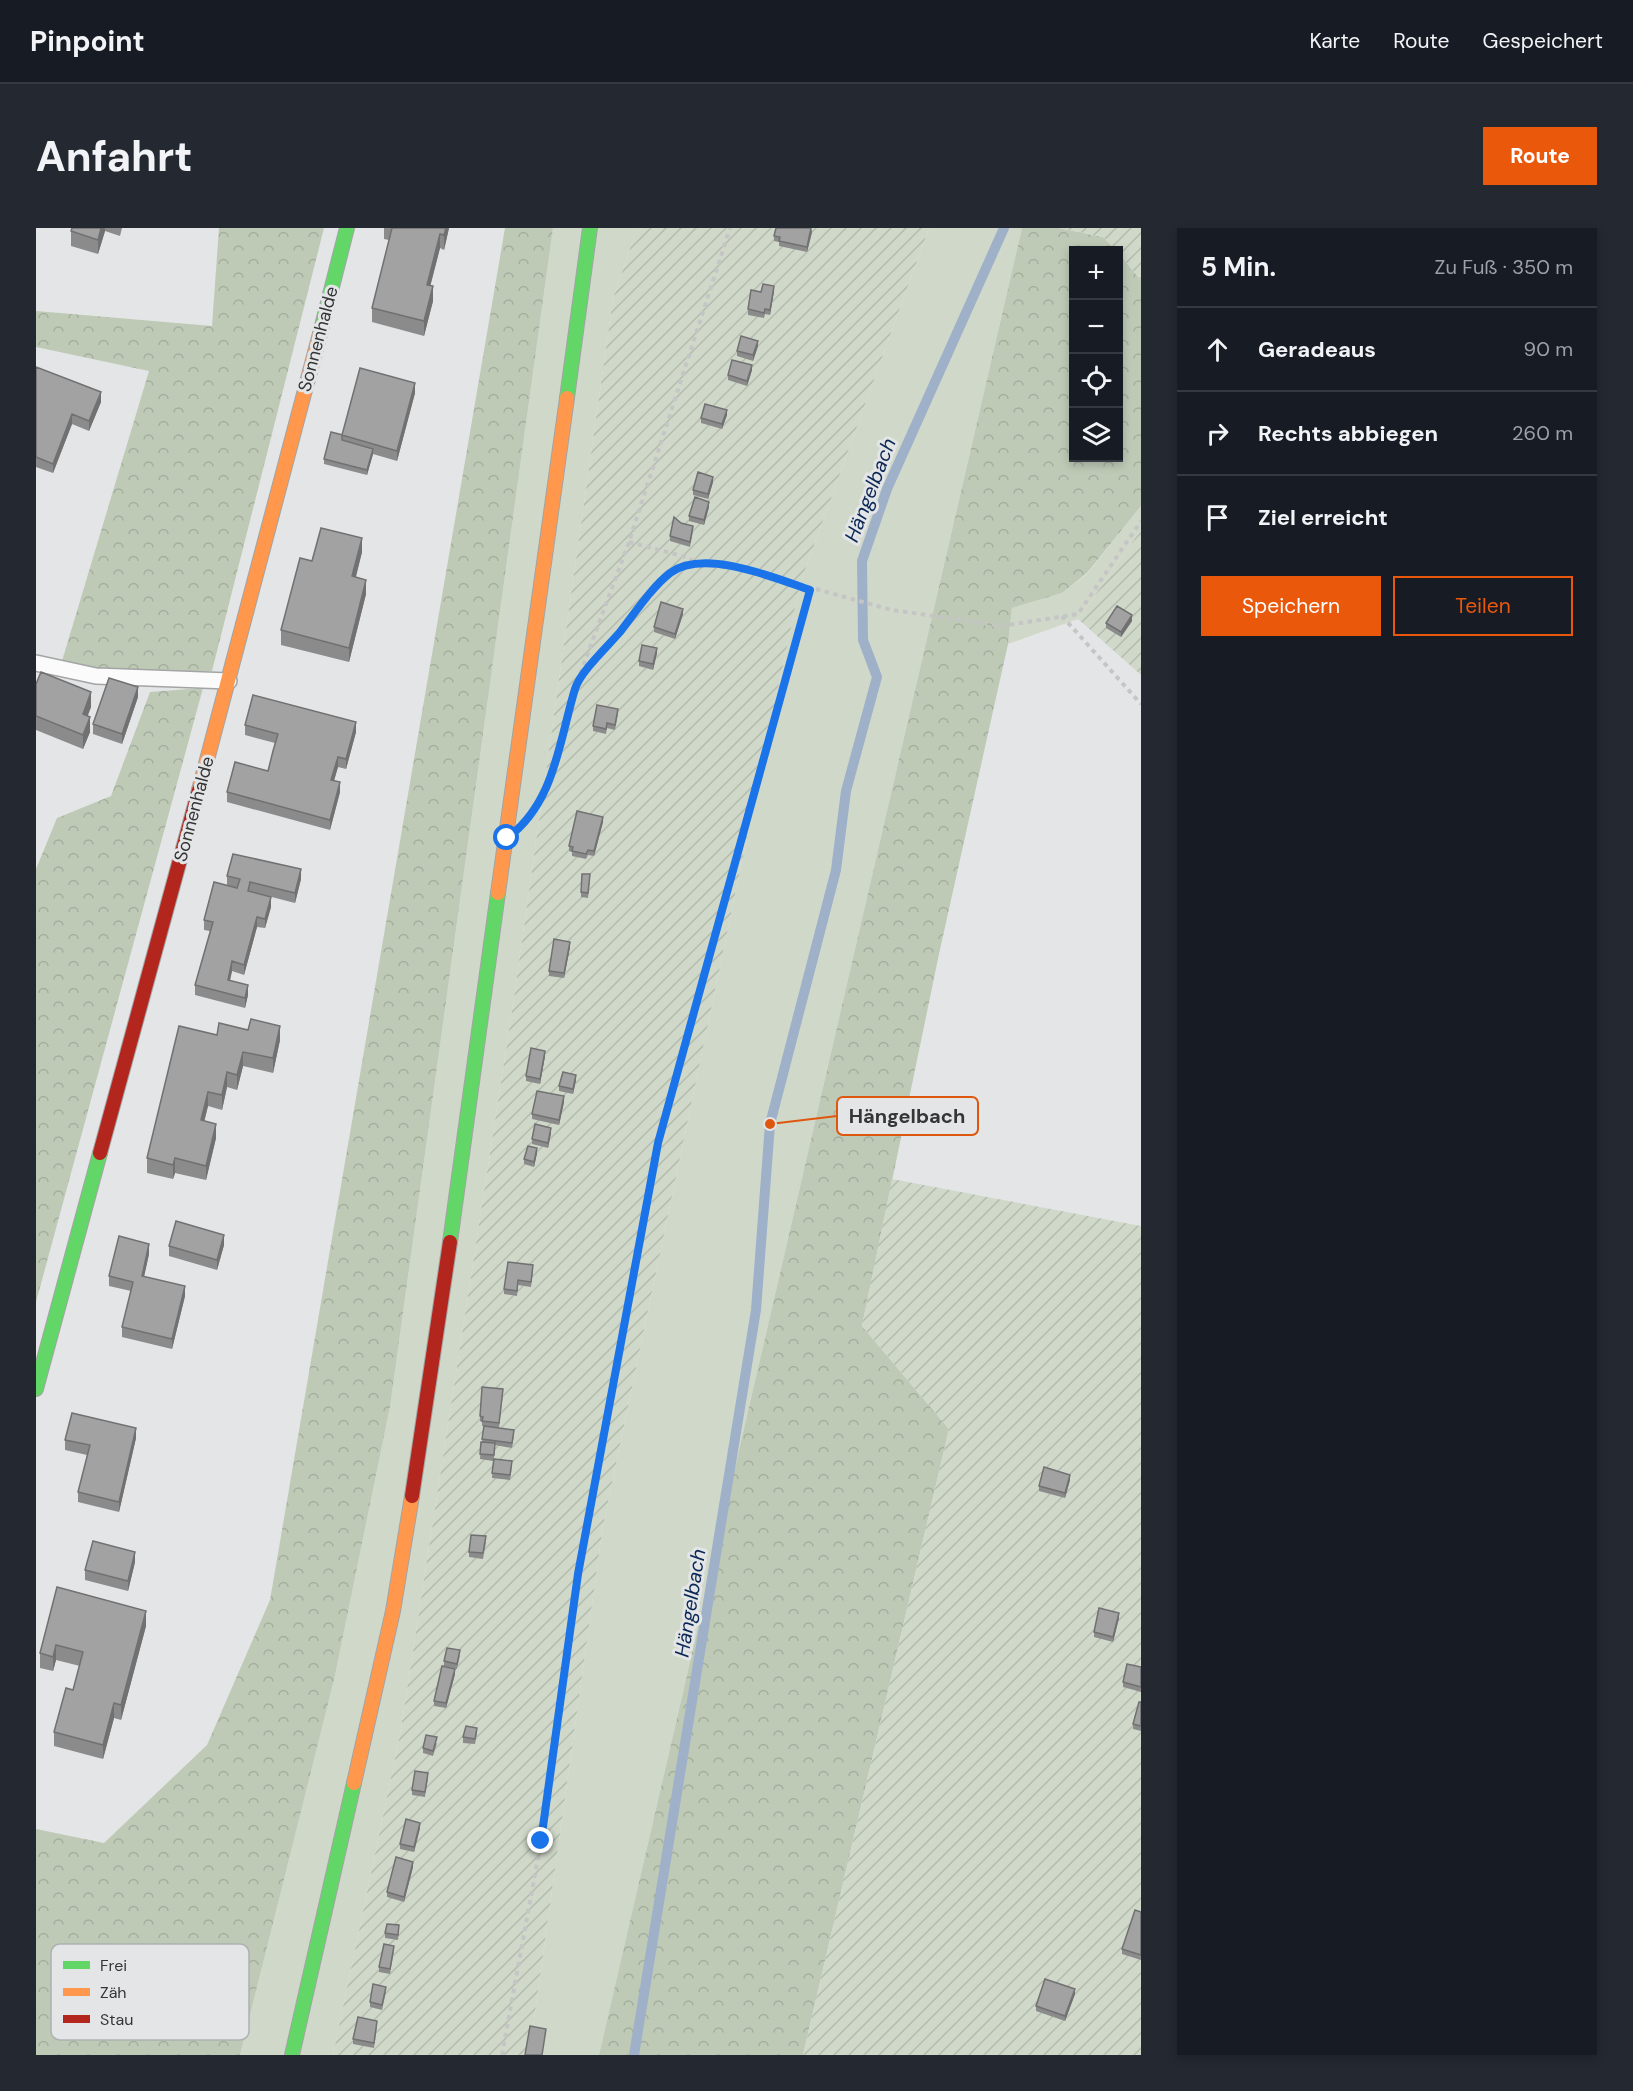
<!DOCTYPE html>
<html lang="de">
<head>
<meta charset="utf-8">
<style>
	body { margin:0; font-family:"DM Sans",sans-serif; background:#242831; color:#f1f3f6 }
	.controls { position:absolute; right:18px; top:18px; display:grid; overflow:hidden; border-radius:0px; box-shadow:0 3px 9px #0003 }
	.controls button { width:54px; height:54px; display:grid; place-items:center; padding:0; border:0; border-bottom:2px solid #363941; background:#171b24; color:#f1f3f6; font:30px sans-serif }
	.stop { position:absolute; width:18px; height:18px; margin:-14px; border:4px solid #1a73e8; border-radius:50%; background:#fff }
	.stop.end { background:#1a73e8; border-color:#fff; box-shadow:0 2px 6px #0008 }
	.list { margin:0; padding:0; list-style:none }
	h2 { display:flex; justify-content:space-between; align-items:center; height:78px; margin:0; padding:0 24px; font-size:26px }
	h2 small { font-size:20px; font-weight:400; color:#9ea1a6 }
	.list li { display:grid; grid-template-columns:39px 1fr auto; gap:18px; align-items:center; box-sizing:border-box; height:84px; padding:0 24px; border-top:2px solid #363941 }
	.list b { display:block; font-size:22px; white-space:nowrap }
	.list em { font-size:20px; font-style:normal; color:#9ea1a6 }
	.actions { display:flex; gap:12px; padding:18px 24px }
	.actions a { flex:1; padding:14px 0; border:2px solid #ea580c; border-radius:0px; text-align:center; font-size:21px; color:#ea580c }
	.actions .main { background:#ea580c; color:#fff }
	.icon { flex:none; width:33px; height:33px; fill:none; stroke:currentColor; stroke-width:2; stroke-linecap:round; stroke-linejoin:round }
	.map { position:relative; flex:none; width:1105px; height:1827px; overflow:hidden; border-radius:0px }
	header { display:flex; align-items:center; gap:36px; box-sizing:border-box; height:84px; padding:0 30px; background:#171b24; border-bottom:2px solid #363941 }
	header strong { font-size:28px }
	nav { display:flex; gap:33px; margin-inline-start:auto; font-size:21px }
	.intro { display:flex; align-items:center; justify-content:space-between; box-sizing:border-box; height:144px; padding:0 36px }
	h1 { margin:0; font-size:42px }
	.button { padding:15px 27px; border-radius:0px; background:#ea580c; color:#fff; font-size:21px; font-weight:700 }
	main { display:flex; gap:36px; padding:0 36px }
	aside { flex:1; background:#171b24; border-radius:0px; box-shadow:0 3px 9px #0003 }
	.map>svg:first-child { display:block }
</style>
</head>
<body>
<header>
<strong>Pinpoint</strong>
<nav><a>Karte</a><a>Route</a><a>Gespeichert</a></nav>
</header>
<div class="intro"><h1>Anfahrt</h1><a class="button">Route</a></div>
<main>
<div class="map">
<svg width="1105" height="1827" viewBox="0 0 1105 1827">
	<defs>
		<pattern id="forest-crowns" width="20" height="18" patternUnits="userSpaceOnUse" patternTransform="scale(1.5)"><rect width="20" height="18" fill="#becab6"/><path d="M2 6a3 3 0 1 1 6 0M12 15a3 3 0 1 1 6 0" fill="none" stroke="#a4ae9d"/></pattern>
		<pattern id="garden-furrows" width="10" height="10" patternUnits="userSpaceOnUse" patternTransform="scale(1.5)"><rect width="10" height="10" fill="#d0d9c9"/><path d="M-1 1l2-2M0 10L10 0M9 11l2-2" fill="none" stroke="#b3bbad"/></pattern>
	</defs>
	<rect width="100%" height="100%" fill="#e4e5e6"/>
	<path fill="#d0d9c9" d="M517,0H601L577,71L476,783L364,1507L297,1827H204L298,1452L354,1179Z
		M893,0H986L563,1827H493L567,1298L764,356Z
		M1105,278V302L1042,391L972,416L976,380L1026,365L1051,346Z"/>
	<path fill="url(#forest-crowns)" d="M183,0H288L176,443L72,444L26,433L113,143L0,119V83L176,98Z
		M469,0H517L354,1179L298,1452L204,1827H0V1601L68,1615L171,1517L234,1372Z
		M986,0H1023L1067,9L1079,22H1038V230H1082L1083,26L1105,52V278L1051,345L1026,365L976,380L972,416L903,726L826,1098L913,1201L767,1827H563Z
		M167,460L0,1074V641L21,590L75,568L114,464Z"/>
	<path fill="url(#garden-furrows)" d="M601,0H893L764,356L567,1298L493,1827H297L364,1507L476,783L577,71Z
		M1023,0H1105V52L1083,26L1082,22H1079L1067,9Z
		M1105,302V447L1042,391Z
		M856,951L1105,998V1827H767L913,1201L826,1098Z"/>
	<g fill="none" stroke-linecap="round" stroke-linejoin="round">
		<path stroke="#9fb0c9" stroke-width="10" d="M598,1827L720,1082L734,896L800,642L810,563L841,449L827,412L826,333L851,261L968,0"/>
		<defs>
			<path id="lane" d="M0,435L60,448L193,453"/>
			<path id="fast" d="M286,98L311,0
				M531,170L554,0
				M414,1014L462,665
				M0,1161L64,925
				M256,1827L318,1555"/>
			<path id="slow" d="M163,562L286,98
				M462,665L531,170
				M318,1555L357,1383L376,1268"/>
			<path id="jam" d="M64,925L163,562
				M376,1268L414,1014"/>
		</defs>
		<use href="#lane" stroke="#a3a4a5" stroke-width="18"/>
		<use href="#fast" stroke="#a3a4a5" stroke-width="16"/>
		<use href="#slow" stroke="#a3a4a5" stroke-width="16"/>
		<use href="#jam" stroke="#a3a4a5" stroke-width="16"/>
		<path stroke="#c5c5c5" stroke-width="4" stroke-dasharray="4.5 4.5" stroke-linecap="butt" d="M593,314L650,329L661,335
			M1026,388L1105,476
			M540,457L635,344L662,335L718,344L856,382L966,398L1042,386L1105,293
			M514,549L540,457L593,314L694,0
			M466,1827L505,1613L541,1346L622,915L775,362"/>
		<use href="#lane" stroke="#fbfbfb" stroke-width="15"/>
		<use href="#fast" stroke="#63d668" stroke-width="14"/>
		<use href="#slow" stroke="#ff974d" stroke-width="14"/>
		<use href="#jam" stroke="#b3261e" stroke-width="14"/>
	</g>
	<path fill="#8b8b8c" d="M36,0H86L84,8L69,3L62,26L35,18V3Z
		M348,0H413L408,22L404,20L394,58L397,73L388,108L336,94V80L353,12L348,11Z
		M776,4L771,24L743,18V14L738,13V8Z
		M738,63L734,87L729,86L728,90L712,87V81L725,64Z
		M722,118L717,133L701,128V123Z
		M0,139L65,174L53,203L36,196L17,245L0,239Z
		M716,142L711,158L692,152V147Z
		M379,165L361,233L337,226L331,247L288,236V231L306,207Z
		M691,187L686,201L665,195V190Z
		M677,254L672,271L657,267V262Z
		M673,279L668,297L653,293V288Z
		M657,303L654,319L634,313V308Z
		M326,324L320,349L330,366L313,434L245,417V402L276,333Z
		M647,386L639,411L618,404V399Z
		M1096,393L1085,409L1070,400V395Z
		M621,425L617,442L603,438V433Z
		M0,456L55,479L51,488L54,504L47,521L0,502Z
		M102,469L86,516L57,506V496Z
		M582,486L579,502L571,500L570,506L557,503V498Z
		M209,497L320,504L310,541L302,539L298,553L304,564L294,602L191,574V564L232,543L239,515L209,507Z
		M567,594L558,628L552,627L550,631L536,628V624L533,623V618Z
		M191,648L265,651L259,675L224,666L235,679L229,700L221,699L208,747L196,743L194,752L212,767L209,780L159,767V757L174,703L168,702V692L191,658Z
		M554,651L552,670L545,669V664Z
		M534,719L528,750L513,748V743Z
		M212,802L244,812L237,845L207,838L201,862L191,859L186,882L172,878L168,893L180,910L170,952L139,945L137,951L111,945V930L181,807Z
		M509,828L504,856L490,853V848Z
		M540,852L537,866L523,863V858Z
		M528,874L523,897L496,891V886Z
		M515,905L512,920L496,916V911Z
		M501,925L498,939L488,936V931Z
		M188,1017L181,1042L133,1028V1018Z
		M113,1026L108,1048L149,1068L136,1121L86,1109V1099L95,1063L73,1058V1048Z
		M497,1042L495,1059L482,1057L481,1068L468,1066V1061Z
		M467,1166L463,1200L478,1207L476,1220L459,1217L458,1231L476,1238L474,1252L456,1250L457,1233L444,1231L445,1214H446L448,1198H446V1194L444,1193V1188Z
		M100,1210L83,1284L42,1274V1264L51,1227L29,1222V1212Z
		M1034,1252L1029,1270L1003,1263V1258Z
		M450,1314L447,1331L433,1329V1324Z
		M99,1334L92,1363L49,1352V1342Z
		M21,1359L110,1398L85,1492L78,1490L67,1531L18,1518V1504L37,1462L44,1438L20,1432L17,1443L4,1440V1425Z
		M1083,1390L1077,1414L1058,1409V1404Z
		M424,1427L421,1441L408,1438V1433Z
		M1105,1439V1464L1087,1459V1454Z
		M419,1446L410,1480L398,1478V1473Z
		M1105,1474V1503L1097,1501V1496Z
		M441,1505L439,1516L427,1515V1509Z
		M401,1515L397,1528L387,1525V1520Z
		M392,1550L389,1569L376,1567V1562Z
		M384,1600L378,1624L364,1621V1616Z
		M377,1639L368,1674L351,1669V1664Z
		M1105,1684V1732L1086,1726V1721Z
		M363,1703L362,1712L349,1710V1705Z
		M358,1723L354,1746L343,1744V1739Z
		M350,1764L346,1782L334,1779V1774Z
		M1039,1766L1029,1793L1000,1783V1778Z
		M341,1798L338,1820L317,1816V1811Z"/>
	<path fill="#717172" d="M65,0H69V3L62,26V12Z
		M410,0H413L408,22V7Z
		M776,0V4L771,24V19Z
		M404,6V20L391,71V57Z
		M397,58V73L388,108V93Z
		M738,58V63L734,87V82Z
		M722,113V118L717,133V127Z
		M716,137V142L711,158V153Z
		M379,155V165L361,233V223Z
		M65,164V174L53,203V193Z
		M691,182V187L686,201V196Z
		M36,186V196L17,245V236Z
		M337,221V226L331,247V242Z
		M677,249V254L672,271V266Z
		M673,274V279L668,297V292Z
		M326,310V324L316,363V348Z
		M330,352V366L313,434V420Z
		M647,381V386L639,411V406Z
		M1096,387V393L1085,409V404Z
		M621,420V425L617,442V436Z
		M102,459V469L86,516V506Z
		M55,464V479L47,501V486Z
		M54,489V504L47,521V507Z
		M320,494V504L310,541V531Z
		M302,529V539L295,562V552Z
		M304,554V564L294,602V592Z
		M567,589V594L558,628V623Z
		M265,641V651L259,675V665Z
		M235,669V679L229,700V691Z
		M221,689V699L208,747V737Z
		M534,714V719L528,750V745Z
		M196,733V743L192,761V752Z
		M212,757V767L209,780V770Z
		M244,798V812L237,845V830Z
		M509,823V828L504,856V851Z
		M207,824V838L201,862V847Z
		M191,844V859L186,882V867Z
		M540,847V852L537,866V861Z
		M172,864V878L165,907V892Z
		M528,868V874L523,897V892Z
		M180,896V910L170,952V938Z
		M515,900V905L512,920V915Z
		M501,920V925L498,939V934Z
		M139,930V945L137,951V937Z
		M188,1007V1017L181,1042V1032Z
		M113,1016V1026L106,1058V1048Z
		M149,1058V1068L136,1121V1111Z
		M100,1200V1210L83,1284V1274Z
		M1034,1247V1252L1029,1270V1265Z
		M99,1324V1334L92,1363V1353Z
		M110,1383V1398L85,1492V1477Z
		M1083,1385V1390L1077,1414V1409Z
		M20,1417V1432L17,1443V1429Z
		M419,1441V1446L410,1480V1475Z
		M78,1475V1490L67,1531V1517Z
		M384,1595V1600L378,1624V1619Z
		M377,1634V1639L368,1674V1669Z
		M1039,1761V1766L1029,1793V1788Z"/>
	<path fill="#a2a2a3" stroke="#717172" stroke-width="1.5" d="M36,0H65L62,12L35,3Z
		M356,0H410L408,7L404,6L391,57L397,58L388,93L336,80Z
		M740,0H775L771,19L743,13L744,9L738,8Z
		M727,56L738,58L734,82L729,81L728,85L712,81L715,62L725,64Z
		M705,108L722,113L717,127L701,123Z
		M696,132L716,137L711,153L692,147Z
		M0,139L65,164L53,193L36,186L17,236L0,229Z
		M324,140L379,155L361,223L306,207Z
		M669,176L691,182L686,196L665,190Z
		M295,204L307,207H306V212L337,221L331,242L288,231Z
		M662,244L677,249L672,266L657,262Z
		M659,269L673,274L668,292L653,288Z
		M638,289L645,295L657,298L654,314L634,308Z
		M285,300L326,310L316,348L330,352L313,420L245,402L264,330L276,333Z
		M625,374L647,381L639,406L618,399Z
		M1081,378L1096,387L1085,404L1070,395Z
		M606,417L621,420L617,436L603,433Z
		M5,444L55,464L47,486L54,489L47,507L0,488V456Z
		M73,450L102,459L86,506L57,496Z
		M217,467L320,494L310,531L302,529L295,552L304,554L294,592L191,564L199,534L232,543L237,523L242,506L209,497Z
		M561,477L582,481L579,497L571,495L570,501L557,498Z
		M541,583L567,589L558,623L552,622L550,626L536,623L537,619L533,618Z
		M197,626L265,641L259,665L214,654L212,663L235,669L229,691L221,689L208,737L196,733L192,752L212,757L209,770L159,757L177,694L168,692L178,654L201,660L204,651L191,648Z
		M546,646H554L552,665L545,664Z
		M518,711L534,714L528,745L513,743Z
		M215,791L244,798L237,830L207,824L201,847L191,844L186,867L172,864L165,892L180,896L170,938L139,930L137,937L111,930L143,798L181,807L183,795L212,802Z
		M495,820L509,823L504,851L490,848Z
		M527,844L540,847L537,861L523,858Z
		M501,863L528,868L523,892L496,886Z
		M499,896L515,900L512,915L496,911Z
		M492,918L501,920L498,934L488,931Z
		M140,993L188,1007L181,1032L133,1018Z
		M83,1008L113,1016L106,1048L149,1058L136,1111L86,1099L97,1054L73,1048Z
		M472,1034L497,1037L495,1054L482,1052L481,1063L468,1061Z
		M446,1159L467,1161L463,1195L446,1193L447,1189L444,1188Z
		M36,1185L100,1200L83,1274L42,1264L54,1217L29,1212Z
		M448,1198L478,1202L476,1215L446,1211Z
		M445,1214L459,1215L458,1227L444,1226Z
		M458,1231L476,1233L474,1247L456,1245Z
		M1008,1239L1034,1247L1029,1265L1003,1258Z
		M435,1307L450,1308L447,1325L433,1324Z
		M57,1313L99,1324L92,1353L49,1342Z
		M21,1359L110,1383L85,1477L78,1475L67,1517L18,1504L30,1460L37,1462L47,1424L20,1417L17,1429L4,1425Z
		M1063,1380L1083,1385L1077,1409L1058,1404Z
		M411,1420L424,1422L421,1436L408,1433Z
		M1091,1436L1105,1439V1459L1087,1454Z
		M406,1438L419,1441L410,1475L398,1473Z
		M1103,1474H1105V1498L1097,1496Z
		M430,1498L441,1500L439,1511L427,1509Z
		M390,1507L401,1509L397,1523L387,1520Z
		M379,1543L392,1545L389,1564L376,1562Z
		M370,1591L384,1595L378,1619L364,1616Z
		M360,1629L377,1634L368,1669L351,1664Z
		M1099,1682L1105,1684V1727L1086,1721Z
		M351,1696L363,1697L362,1707L349,1705Z
		M348,1716L358,1718L354,1741L343,1739Z
		M1009,1751L1039,1761L1029,1788L1000,1778Z
		M337,1756L350,1759L346,1777L334,1774Z
		M322,1789L341,1793L338,1815L317,1811Z
		M494,1798L510,1801L506,1827H489Z"/>
	<g fill="none" stroke-linecap="round" stroke-linejoin="round">
		<path stroke="#1a73e8" stroke-width="8" d="M471,610C519,575 523,513 539,461C544,444 572,418 584,404C599,385 615,360 634,345C668,320 739,350 774,362L622,915L542,1346L505,1613"/>
	</g>
	<g text-anchor="middle" dominant-baseline="central" stroke-width="6" stroke-linejoin="round" paint-order="stroke">
		<g font-size="18" fill="#353536" stroke="#e3e5e7">
			<text transform="translate(282 111) rotate(-75)">Sonnenhalde</text>
			<text transform="translate(158 581) rotate(-75)">Sonnenhalde</text>
		</g>
		<g font-size="20" font-style="italic" fill="#0a2754" stroke="#e3e5e7">
			<text transform="translate(834 262) rotate(-69)">Hängelbach</text>
			<text transform="translate(654 1375) rotate(-81)">Hängelbach</text>
		</g>
	</g>
	<rect x="15" y="1716" width="198" height="96" rx="9" fill="#e3e5e7" stroke="#afb0b2" stroke-width="1.5"/>
	<rect x="27" y="1733" width="27" height="8" fill="#63d668"/>
	<rect x="27" y="1760" width="27" height="8" fill="#ff974d"/>
	<rect x="27" y="1787" width="27" height="8" fill="#b3261e"/>
	<g font-size="16" fill="#353536">
		<text x="64" y="1743">Frei</text>
		<text x="64" y="1770">Zäh</text>
		<text x="64" y="1797">Stau</text>
	</g>
	<path fill="none" stroke="#df570e" stroke-width="2" d="M734 896L801 888"/>
	<circle fill="#df570e" stroke="#e3e5e7" stroke-width="2" cx="734" cy="896" r="6"/>
	<rect fill="#e3e5e7" stroke="#df570e" stroke-width="2" x="801" y="869" width="141" height="38" rx="6"/>
	<g font-size="20" text-anchor="middle" font-weight="bold" fill="#353536">
		<text x="871" y="895">Hängelbach</text>
	</g>
</svg>
<div class="controls">
<button>+</button>
<button>−</button>
<button><svg class="icon" aria-label="locate" viewBox="0 0 24 24"><circle cx="12" cy="12" r="6"/><path d="M12 2v4M12 18v4M2 12h4M18 12h4"/></svg></button>
<button><svg class="icon" aria-label="layers" viewBox="0 0 24 24"><path d="M12 4l9 5-9 5-9-5zM3 14l9 5 9-5"/></svg></button>
</div>
<div class="stop" style="left:471px;top:610px"></div>
<div class="stop end" style="left:505px;top:1613px"></div>
</div>
<aside>
<h2>5 Min.<small>Zu Fuß · 350 m</small></h2>
<ul class="list">
<li><svg class="icon" aria-label="ahead" viewBox="0 0 24 24"><path d="M12 20V5M6 11l6-6 6 6"/></svg><div><b>Geradeaus</b></div><em>90 m</em></li>
<li><svg class="icon" aria-label="right" viewBox="0 0 24 24"><path d="M7 20v-9h11M14 6l5 5-5 5"/></svg><div><b>Rechts abbiegen</b></div><em>260 m</em></li>
<li><svg class="icon" aria-label="arrive" viewBox="0 0 24 24"><path d="M6 21V4h12l-3 4 3 4H6"/></svg><div><b>Ziel erreicht</b></div></li>
</ul>
<div class="actions"><a class="main">Speichern</a><a>Teilen</a></div>
</aside>
</main>
</body>
</html>
